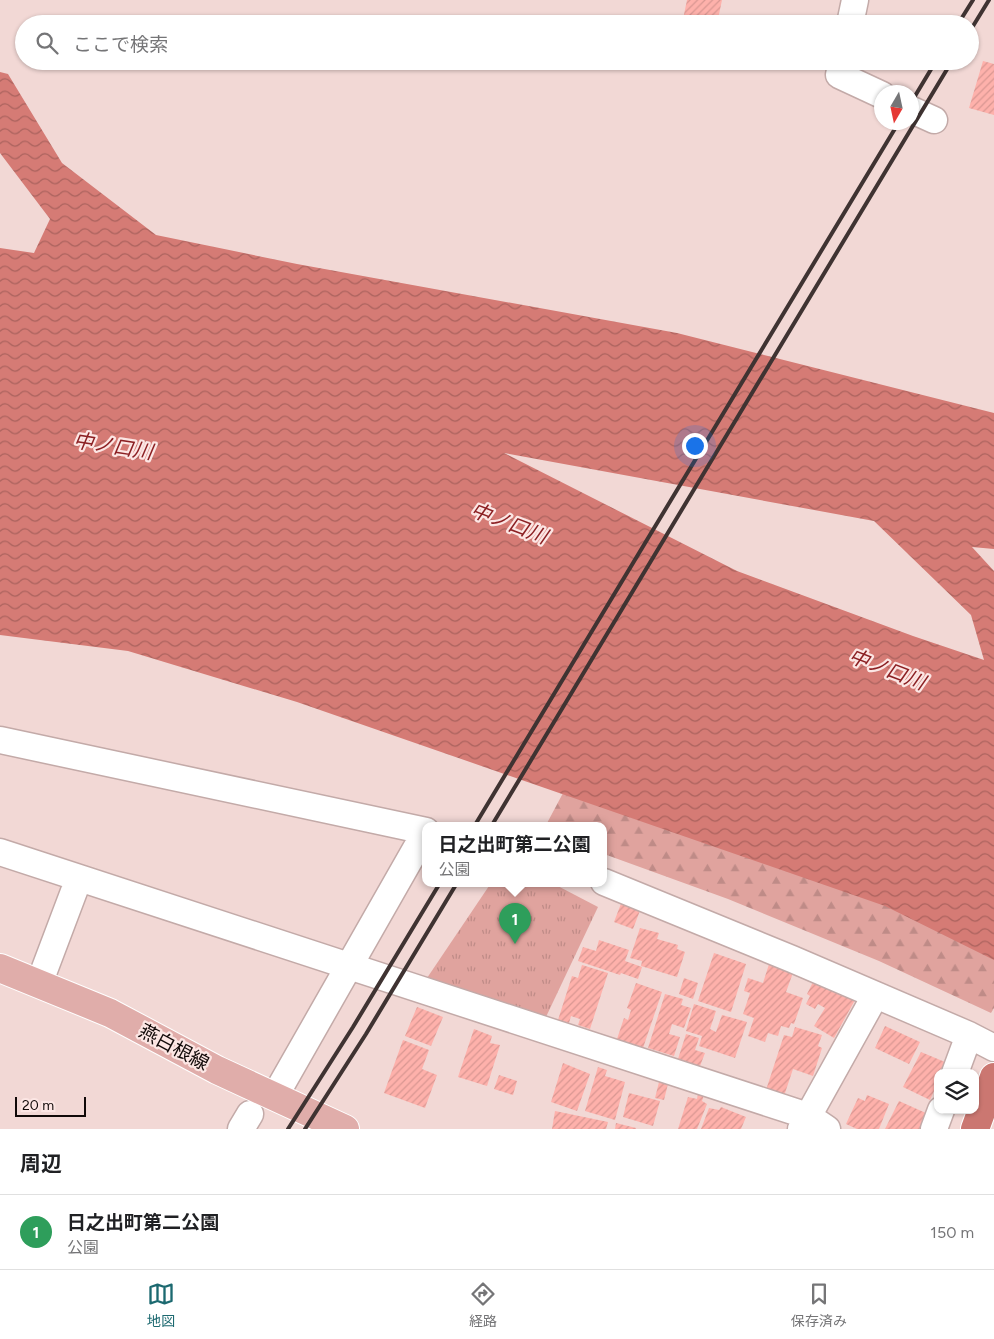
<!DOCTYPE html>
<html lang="ja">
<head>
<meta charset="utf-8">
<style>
	body { margin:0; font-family:Figtree,"Noto Sans JP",sans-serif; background:#f6f6f6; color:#202124 }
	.controls { position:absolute; right:15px; bottom:15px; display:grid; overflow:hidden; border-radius:10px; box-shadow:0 1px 4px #0004 }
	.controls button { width:45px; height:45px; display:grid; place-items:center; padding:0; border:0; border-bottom:1px solid #e0e0e0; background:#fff; color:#202124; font:25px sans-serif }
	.compass { position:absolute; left:874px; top:85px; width:45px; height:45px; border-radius:50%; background:#fff; box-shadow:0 1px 4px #0004; rotate:189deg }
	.scale { position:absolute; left:15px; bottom:12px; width:71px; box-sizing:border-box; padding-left:5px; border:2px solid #110908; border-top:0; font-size:14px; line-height:18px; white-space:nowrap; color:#110908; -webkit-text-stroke:4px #fce6e4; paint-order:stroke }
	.you { position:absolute; left:694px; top:445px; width:18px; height:18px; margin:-12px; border:4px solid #fff; border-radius:50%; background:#1a73e8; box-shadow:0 0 0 8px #1a73e833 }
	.badge { display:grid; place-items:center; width:32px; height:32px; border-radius:50%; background:#1c6970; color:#fff; font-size:16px; font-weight:700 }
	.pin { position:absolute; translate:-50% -41px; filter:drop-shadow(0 1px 2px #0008) }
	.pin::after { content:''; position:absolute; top:26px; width:18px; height:15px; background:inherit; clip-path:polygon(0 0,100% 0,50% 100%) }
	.popup { position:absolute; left:422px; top:822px; width:185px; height:65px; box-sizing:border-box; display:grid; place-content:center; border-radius:10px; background:#fff; filter:drop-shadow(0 1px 4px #0005); font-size:16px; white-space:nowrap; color:#757577 }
	.popup b { font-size:19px; color:#202124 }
	.popup::after { content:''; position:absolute; left:50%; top:100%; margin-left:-10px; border:10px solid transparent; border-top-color:#fff }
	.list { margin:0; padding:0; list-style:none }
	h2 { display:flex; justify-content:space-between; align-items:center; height:65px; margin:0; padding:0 20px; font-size:21px }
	h2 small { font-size:16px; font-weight:400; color:#757577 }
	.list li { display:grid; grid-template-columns:32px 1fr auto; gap:15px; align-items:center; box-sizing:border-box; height:75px; padding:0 20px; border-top:1px solid #e0e0e0 }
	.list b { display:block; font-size:19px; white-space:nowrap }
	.list p { margin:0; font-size:16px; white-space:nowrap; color:#757577 }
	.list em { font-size:16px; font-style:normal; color:#757577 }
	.icon { flex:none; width:28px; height:28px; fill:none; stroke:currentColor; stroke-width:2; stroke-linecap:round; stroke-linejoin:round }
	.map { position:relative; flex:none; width:994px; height:1129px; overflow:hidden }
	.search { position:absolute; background:#fff; box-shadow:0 1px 4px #0004; left:15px; right:15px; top:15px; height:55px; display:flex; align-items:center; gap:12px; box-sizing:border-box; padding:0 18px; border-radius:28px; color:#757577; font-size:19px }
	.sheet { height:140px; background:#fff }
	nav { display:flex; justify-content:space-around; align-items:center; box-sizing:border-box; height:70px; border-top:1px solid #e0e0e0; background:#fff; font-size:14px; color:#757577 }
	nav a { display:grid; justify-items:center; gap:2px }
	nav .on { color:#1c6970 }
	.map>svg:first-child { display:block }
</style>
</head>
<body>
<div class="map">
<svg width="994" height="1129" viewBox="0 0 994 1129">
	<defs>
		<pattern id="grass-tufts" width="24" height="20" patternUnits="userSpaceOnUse" patternTransform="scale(1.25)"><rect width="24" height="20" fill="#e0a39e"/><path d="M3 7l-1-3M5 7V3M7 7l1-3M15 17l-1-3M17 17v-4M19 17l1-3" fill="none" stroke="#bf8b87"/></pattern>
		<pattern id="forest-firs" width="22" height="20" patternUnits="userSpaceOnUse" patternTransform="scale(1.25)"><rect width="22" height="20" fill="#e0a39e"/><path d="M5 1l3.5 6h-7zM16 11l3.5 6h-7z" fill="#bf8b87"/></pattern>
		<pattern id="water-waves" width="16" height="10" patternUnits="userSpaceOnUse" patternTransform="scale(1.25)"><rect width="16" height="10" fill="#d57b75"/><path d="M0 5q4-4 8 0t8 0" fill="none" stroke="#ab635e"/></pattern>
		<pattern id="building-hatch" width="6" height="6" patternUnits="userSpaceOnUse" patternTransform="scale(1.25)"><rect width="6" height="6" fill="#feb1ab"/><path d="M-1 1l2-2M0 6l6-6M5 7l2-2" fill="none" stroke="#d99792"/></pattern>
	</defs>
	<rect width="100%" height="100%" fill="#f2d8d5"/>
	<path fill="url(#grass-tufts)" d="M491,883H552L598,907L545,1019L425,981Z"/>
	<path fill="url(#forest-firs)" d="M570,780L994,942V1008L991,1013L879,961L728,899L604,854V825H546Z"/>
	<path fill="url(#water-waves)" fill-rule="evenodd" d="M0,72L8,74L62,163L156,235L297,264L677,333L994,413V549L972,547L994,571V960L885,906L297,702L128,651L0,635V248L34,253L50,219L0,153ZM504,453L874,521L971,615L984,660L913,636L737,571Z"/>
	<path fill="url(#building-hatch)" d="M687,0H722L717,24H682Z
		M983,61L994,64V115L969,108Z
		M622,901L641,908L633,929L614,922Z
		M640,928L659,933L657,939L678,945L677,949L685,952L677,977L641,966L642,961L630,958Z
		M599,940L629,950L625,961L642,967L638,979L621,973L620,975L578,961L583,947L596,951Z
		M714,953L746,964L731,1012L698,1001Z
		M770,961L794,970L786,992L803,998L794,1024L791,1023L789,1028L781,1026L778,1036L768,1033L765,1042L748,1036L754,1018L743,1014L750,993L744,991L748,978L763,983Z
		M582,965L608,973L590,1029L578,1025L580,1019L571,1016L569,1023L558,1020L572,976L578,978Z
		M684,978L698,983L693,999L679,994Z
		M815,978L855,1000L834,1038L814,1026L825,1008L818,1004L815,1009L806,1004L810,996L807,994Z
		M636,983L662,992L643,1048L617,1039L624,1018L628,1020L631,1010L627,1008Z
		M665,994L683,999L681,1005L691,1008L684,1028L672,1024L669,1034L680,1037L674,1056L648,1048Z
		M694,1004L716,1011L710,1029L716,1032L722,1015L747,1022L735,1058L699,1046L702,1036L686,1031Z
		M417,1007L443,1017L431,1046L405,1036Z
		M885,1026L920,1042L909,1064L875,1048Z
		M795,1027L822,1035L818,1046L822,1048L813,1076L793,1069L784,1096L766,1090L784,1035L792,1037Z
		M474,1029L492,1036L490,1043L500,1045L487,1086L458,1077Z
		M686,1034L699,1038L695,1050L705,1053L700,1066L678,1059Z
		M403,1040L429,1050L422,1069L437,1075L425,1108L384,1093Z
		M921,1052L945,1062L939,1072L940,1073H938V1082L930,1100L903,1087Z
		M563,1063L590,1074L577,1111L551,1102Z
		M598,1067L607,1070L605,1076L625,1082L615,1120L585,1111Z
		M499,1075L517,1081L513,1095L494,1089Z
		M659,1082L668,1084L664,1100L655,1098Z
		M629,1093L660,1101L653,1126L623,1117Z
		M698,1094L704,1095L702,1101L707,1104L697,1129H678L688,1097L697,1099Z
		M867,1095L889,1104L879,1129H857L846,1124L858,1098L865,1101Z
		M899,1101L928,1114L923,1129H885Z
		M721,1107L746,1117L741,1129H701L709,1108L719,1110Z
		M555,1111L608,1122L606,1129H552Z
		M616,1123L636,1128V1129H615Z"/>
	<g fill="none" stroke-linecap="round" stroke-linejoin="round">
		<defs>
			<path id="minor" d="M850,24L855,0
				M842,61L839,75L882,95
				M912,110L934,120
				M0,740L426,831
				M0,852L808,1116L827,1129
				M604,882L792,959L969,1035
				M39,984L79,878
				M955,1073L969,1035L994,1048
				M275,1096L426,831
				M241,1129L250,1114
				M801,1129L875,996
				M934,1129L941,1110"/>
			<path id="major" d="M0,968L110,1013L217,1070L345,1129"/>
			<path id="highway" d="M975,1129L994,1077"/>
		</defs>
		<use href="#minor" stroke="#c3aaa8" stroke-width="29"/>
		<use href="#major" stroke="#fff" stroke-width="30"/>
		<use href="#highway" stroke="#fff" stroke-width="30"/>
		<use href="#minor" stroke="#fff" stroke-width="26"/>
		<use href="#major" stroke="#e0adaa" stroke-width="28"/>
		<use href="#highway" stroke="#cb7771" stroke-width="28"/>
		<path stroke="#3f3332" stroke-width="4" d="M958,24L973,0
			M970,31L989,0
			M912,101L936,61
			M475,825L899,122
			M492,825L952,61
			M288,1129L353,1027L440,883
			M305,1129L366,1034L457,883"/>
	</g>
	<g text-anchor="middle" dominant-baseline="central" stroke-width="4.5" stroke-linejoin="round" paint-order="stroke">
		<g font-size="19" fill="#110908" stroke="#fce6e4">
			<text transform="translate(174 1047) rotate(28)">燕白根線</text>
		</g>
		<g font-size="20" font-style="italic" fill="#8c2023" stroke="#fce6e4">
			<text transform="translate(113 446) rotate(9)">中ノ口川</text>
			<text transform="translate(509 523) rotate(21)">中ノ口川</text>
			<text transform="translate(887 669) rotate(21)">中ノ口川</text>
		</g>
	</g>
</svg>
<div class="controls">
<button><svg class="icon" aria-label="layers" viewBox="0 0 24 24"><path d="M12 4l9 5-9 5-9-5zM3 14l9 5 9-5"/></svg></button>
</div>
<svg class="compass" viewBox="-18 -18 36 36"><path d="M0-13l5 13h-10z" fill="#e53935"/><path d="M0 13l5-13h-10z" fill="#757577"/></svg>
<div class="scale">20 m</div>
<div class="you"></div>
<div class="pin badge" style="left:515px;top:944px;background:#2e9e5b">1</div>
<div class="popup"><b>日之出町第二公園</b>公園</div>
<div class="search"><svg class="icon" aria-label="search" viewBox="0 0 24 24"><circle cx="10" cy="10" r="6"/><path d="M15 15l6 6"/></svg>ここで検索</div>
</div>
<section class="sheet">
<h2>周辺<small></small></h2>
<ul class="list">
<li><span class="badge" style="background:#2e9e5b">1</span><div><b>日之出町第二公園</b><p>公園</p></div><em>150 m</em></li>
</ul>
</section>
<nav>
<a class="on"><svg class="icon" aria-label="map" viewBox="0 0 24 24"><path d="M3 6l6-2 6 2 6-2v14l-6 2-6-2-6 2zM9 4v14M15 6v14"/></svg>地図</a>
<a><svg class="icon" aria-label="directions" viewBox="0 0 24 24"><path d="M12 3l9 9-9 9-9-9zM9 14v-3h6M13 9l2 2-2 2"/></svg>経路</a>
<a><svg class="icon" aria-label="saved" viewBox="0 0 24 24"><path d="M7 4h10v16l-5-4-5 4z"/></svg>保存済み</a>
</nav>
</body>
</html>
